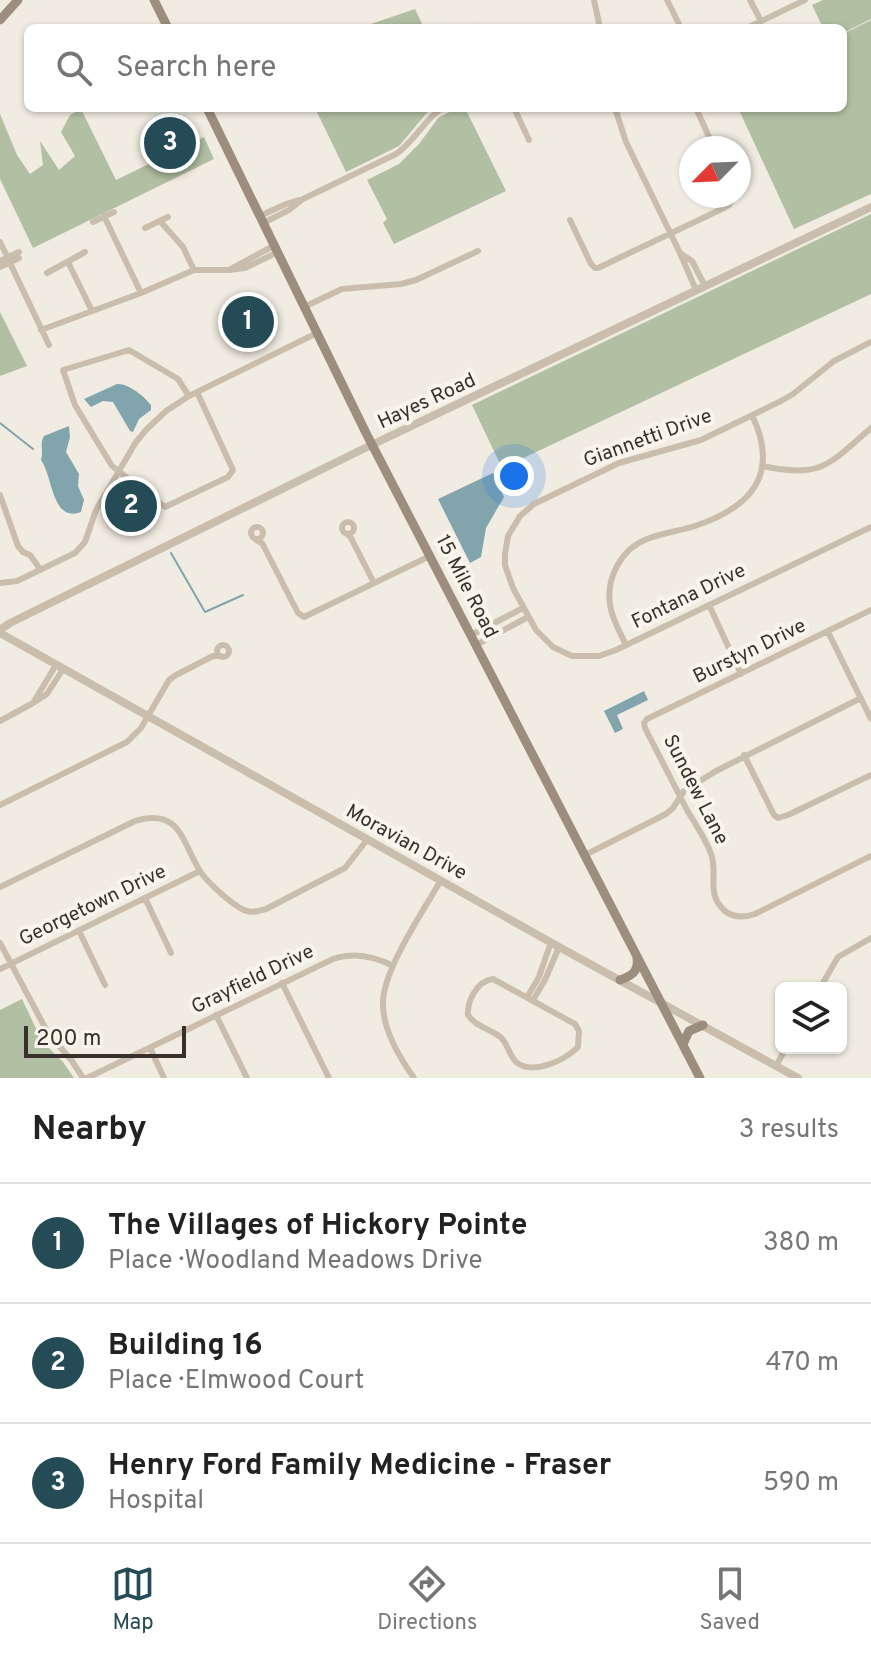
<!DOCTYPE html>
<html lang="en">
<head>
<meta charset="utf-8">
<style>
	body { margin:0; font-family:Overpass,sans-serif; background:#f2f2f2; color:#222 }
	.controls { position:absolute; right:24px; bottom:24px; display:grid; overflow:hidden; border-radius:12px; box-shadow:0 2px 6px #0004 }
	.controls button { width:72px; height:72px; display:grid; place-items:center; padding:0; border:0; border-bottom:2px solid #e0e0e0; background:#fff; color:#222; font:40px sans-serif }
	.compass { position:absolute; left:679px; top:136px; width:72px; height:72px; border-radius:50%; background:#fff; box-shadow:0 2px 6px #0004; rotate:246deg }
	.scale { position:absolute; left:24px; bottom:20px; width:162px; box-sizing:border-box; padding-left:8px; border:4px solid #38312b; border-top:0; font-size:22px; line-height:28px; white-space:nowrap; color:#38312b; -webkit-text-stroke:6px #f9f5ed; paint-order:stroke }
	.you { position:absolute; left:514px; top:476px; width:28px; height:28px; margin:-20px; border:6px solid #fff; border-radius:50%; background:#1a73e8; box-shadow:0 0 0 12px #1a73e833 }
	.badge { display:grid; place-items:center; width:52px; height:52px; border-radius:50%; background:#244b56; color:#fff; font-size:26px; font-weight:700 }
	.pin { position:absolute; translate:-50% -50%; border:4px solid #fff; box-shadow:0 2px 8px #0006 }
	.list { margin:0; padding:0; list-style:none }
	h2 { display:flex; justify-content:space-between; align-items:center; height:104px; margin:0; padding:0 32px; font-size:34px }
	h2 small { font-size:26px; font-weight:400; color:#767676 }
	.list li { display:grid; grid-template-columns:52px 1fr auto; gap:24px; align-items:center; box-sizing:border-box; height:120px; padding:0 32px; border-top:2px solid #e0e0e0 }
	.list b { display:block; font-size:30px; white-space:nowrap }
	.list p { margin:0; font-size:26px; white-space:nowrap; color:#767676 }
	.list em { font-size:26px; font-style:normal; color:#767676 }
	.icon { flex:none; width:44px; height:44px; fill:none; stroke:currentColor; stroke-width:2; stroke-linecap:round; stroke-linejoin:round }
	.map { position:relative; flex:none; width:871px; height:1078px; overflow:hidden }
	.search { position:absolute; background:#fff; box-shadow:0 2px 6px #0004; left:24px; right:24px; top:24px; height:88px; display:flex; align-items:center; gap:20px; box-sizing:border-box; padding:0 28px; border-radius:12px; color:#767676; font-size:30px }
	.sheet { height:464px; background:#fff }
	nav { display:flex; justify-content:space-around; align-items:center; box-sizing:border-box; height:112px; border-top:2px solid #e0e0e0; background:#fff; font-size:22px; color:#767676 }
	nav a { display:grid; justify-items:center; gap:4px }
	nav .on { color:#244b56 }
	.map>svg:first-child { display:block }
</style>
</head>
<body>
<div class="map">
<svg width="871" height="1078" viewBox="0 0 871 1078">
	<rect width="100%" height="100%" fill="#f1ece1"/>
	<path fill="#b1bfa2" d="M823,0H871V19L843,33V28H823L812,5Z
		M415,9L424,28H359Z
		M871,20V194L794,229L738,108H843V34Z
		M315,108H431L399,146L346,172Z
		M458,108H465L506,191L394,244L383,223L387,219L367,180L399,164L419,144L439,117Z
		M81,109L116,180L204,137L214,159L33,248L0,179V114L17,155L30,174L43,165L40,141L59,170L75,156L61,132L70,115Z
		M871,214V294L502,468L472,405Z
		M0,312L27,366L0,376Z
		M22,999L42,1041L63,1062L74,1078H0V1010Z"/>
	<path fill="#82a4ac" d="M117,384C128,383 144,396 151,405V410L139,419L133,432L130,431L113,402L103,401L91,407L84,399Z
		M69,426L70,437L66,452L79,474L78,486L84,500L81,512C52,523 53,477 41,460C44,451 39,444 44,436Z
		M493,473L504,497L486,528L481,557L470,563L438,499Z
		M644,691L648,700L617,715L623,729L615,733L604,711Z"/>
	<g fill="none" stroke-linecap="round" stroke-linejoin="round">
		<path stroke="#82a4ac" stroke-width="2" d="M0,423L33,449
			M106,505L138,529
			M171,553L205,612L243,595"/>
		<path stroke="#c9bead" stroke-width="6" d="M594,0L600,28
			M667,0L681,28
			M750,0L761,21
			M475,27L476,28
			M747,28L805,0
			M514,108L529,140
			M615,108L626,142L680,253L696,290
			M696,108L714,148
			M104,216L141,293
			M260,216L286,204L299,200
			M570,220L591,264L595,268H598L724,208L729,205L734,196
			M160,221L183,247L194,270
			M93,222L114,212
			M263,223L289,210L303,199L396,154C414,142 424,120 442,108
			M145,228L168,217
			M0,242L8,258
			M275,245L229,270L245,268L278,252
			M680,253L692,261L705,286
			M0,261L19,252
			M68,262L92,311
			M10,263L49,345
			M0,267L19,258
			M47,273L85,252
			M304,307L342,289L401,284L416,280L478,251
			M41,330L141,293L194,270H229
			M871,342L834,361L793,394L781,401L701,440L619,463L534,504L520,516L508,536L505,554V565L513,588L536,630L553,647L572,656H599L616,650L871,527
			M189,396L178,379L129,350L63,370L75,405L112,466L165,507L228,477L233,470L197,392
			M763,466C822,479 829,464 871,428
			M0,495L18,546L23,552L30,555L40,569
			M342 528a6 6 0 1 1 12 0a6 6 0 1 1-12 0Z
			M251 533a6 6 0 1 1 12 0a6 6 0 1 1-12 0Z
			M347,534L351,538L374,583
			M256,540L262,543L298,613L304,617L430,556
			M0,583L17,581L75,553L85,542L96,510L136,442L146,430L166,411L189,396L317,333
			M709,605L741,674
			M871,610L647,719L644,723L645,728C659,755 673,783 687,810C695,824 706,839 711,854C718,872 707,891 721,907C730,918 743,918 755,914L871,856
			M828,632L871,719
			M471,635L523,608
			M476,645L528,617
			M626,645C620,632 612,619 610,605C606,578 621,549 647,539C662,533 679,531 695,526C752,507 780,474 752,415
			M217 651a6 6 0 1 1 12 0a6 6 0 1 1-12 0Z
			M56,665L33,703L47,694L63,669
			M0,721L33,703
			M744,755L774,815L778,818L788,815L871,775
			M0,805L127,742L141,728L169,680L176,675L213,656H221
			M585,855L666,814L673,808L684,791L716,771L861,698
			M0,887L135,821C180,807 182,842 200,871C207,882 235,908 247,911C254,913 259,911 266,909L345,868L367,840
			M145,898L171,953
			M79,931L105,985
			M0,943L48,1033L72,1061L83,1078
			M0,969L200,871
			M493,979L575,1024L579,1031L578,1047C565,1060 533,1076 516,1062C508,1054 508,1042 499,1036C488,1028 475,1026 468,1015C467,1001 477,981 493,979Z
			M282,983L329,1078
			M820,988L838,957L871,938
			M527,997L539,977L551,942
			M533,1000L545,980L559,947
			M216,1015L247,1078
			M150,1048L164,1078
			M776,1066L786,1048
			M87,1078L333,959C354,952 374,956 393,966
			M414,1078C399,1057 383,1030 383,1004C382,971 424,910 441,880"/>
		<path stroke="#c9bead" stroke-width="8" d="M0,630L10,623L359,451L871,207
			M0,633L559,947L798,1078"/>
		<path stroke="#9c8e7f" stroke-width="9" d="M154,0L168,28
			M0,20L18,0
			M207,108L366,433L700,1078
			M620,980C631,976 639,972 637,958
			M683,1044L689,1031L703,1025"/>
	</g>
	<g text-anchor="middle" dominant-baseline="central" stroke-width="8" stroke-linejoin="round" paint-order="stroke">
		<g font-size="20" fill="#38312b" stroke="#f9f5ed">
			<text transform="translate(427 402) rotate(-25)">Hayes Road</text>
			<text transform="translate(648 439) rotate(-20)">Giannetti Drive</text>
			<text transform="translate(466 587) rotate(63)">15 Mile Road</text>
			<text transform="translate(689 597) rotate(-26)">Fontana Drive</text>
			<text transform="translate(750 652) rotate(-26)">Burstyn Drive</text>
			<text transform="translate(695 790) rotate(63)">Sundew Lane</text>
			<text transform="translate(406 843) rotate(29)">Moravian Drive</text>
			<text transform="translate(93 906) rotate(-26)">Georgetown Drive</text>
			<text transform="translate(253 980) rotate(-26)">Grayfield Drive</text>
		</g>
	</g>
</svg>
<div class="controls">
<button><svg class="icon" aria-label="layers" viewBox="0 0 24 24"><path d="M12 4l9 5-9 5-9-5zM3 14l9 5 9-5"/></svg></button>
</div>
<svg class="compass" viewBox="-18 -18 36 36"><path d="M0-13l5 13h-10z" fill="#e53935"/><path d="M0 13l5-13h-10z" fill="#767676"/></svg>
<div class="scale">200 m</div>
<div class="you"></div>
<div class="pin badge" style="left:248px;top:322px">1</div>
<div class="pin badge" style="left:131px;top:506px">2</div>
<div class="pin badge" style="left:170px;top:143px">3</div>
<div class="search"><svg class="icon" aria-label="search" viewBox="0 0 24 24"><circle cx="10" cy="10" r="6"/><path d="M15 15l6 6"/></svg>Search here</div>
</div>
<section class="sheet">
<h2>Nearby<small>3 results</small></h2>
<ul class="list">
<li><span class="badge">1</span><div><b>The Villages of Hickory Pointe</b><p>Place · Woodland Meadows Drive</p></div><em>380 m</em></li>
<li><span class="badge">2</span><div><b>Building 16</b><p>Place · Elmwood Court</p></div><em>470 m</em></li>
<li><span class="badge">3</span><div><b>Henry Ford Family Medicine - Fraser</b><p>Hospital</p></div><em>590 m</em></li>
</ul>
</section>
<nav>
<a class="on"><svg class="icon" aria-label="map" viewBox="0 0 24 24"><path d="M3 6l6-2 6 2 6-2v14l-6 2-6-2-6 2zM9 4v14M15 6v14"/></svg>Map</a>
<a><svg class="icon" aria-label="directions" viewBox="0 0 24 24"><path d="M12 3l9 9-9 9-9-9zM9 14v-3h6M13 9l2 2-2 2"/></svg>Directions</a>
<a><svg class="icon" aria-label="saved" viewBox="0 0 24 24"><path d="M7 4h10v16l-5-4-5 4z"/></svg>Saved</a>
</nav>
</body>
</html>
